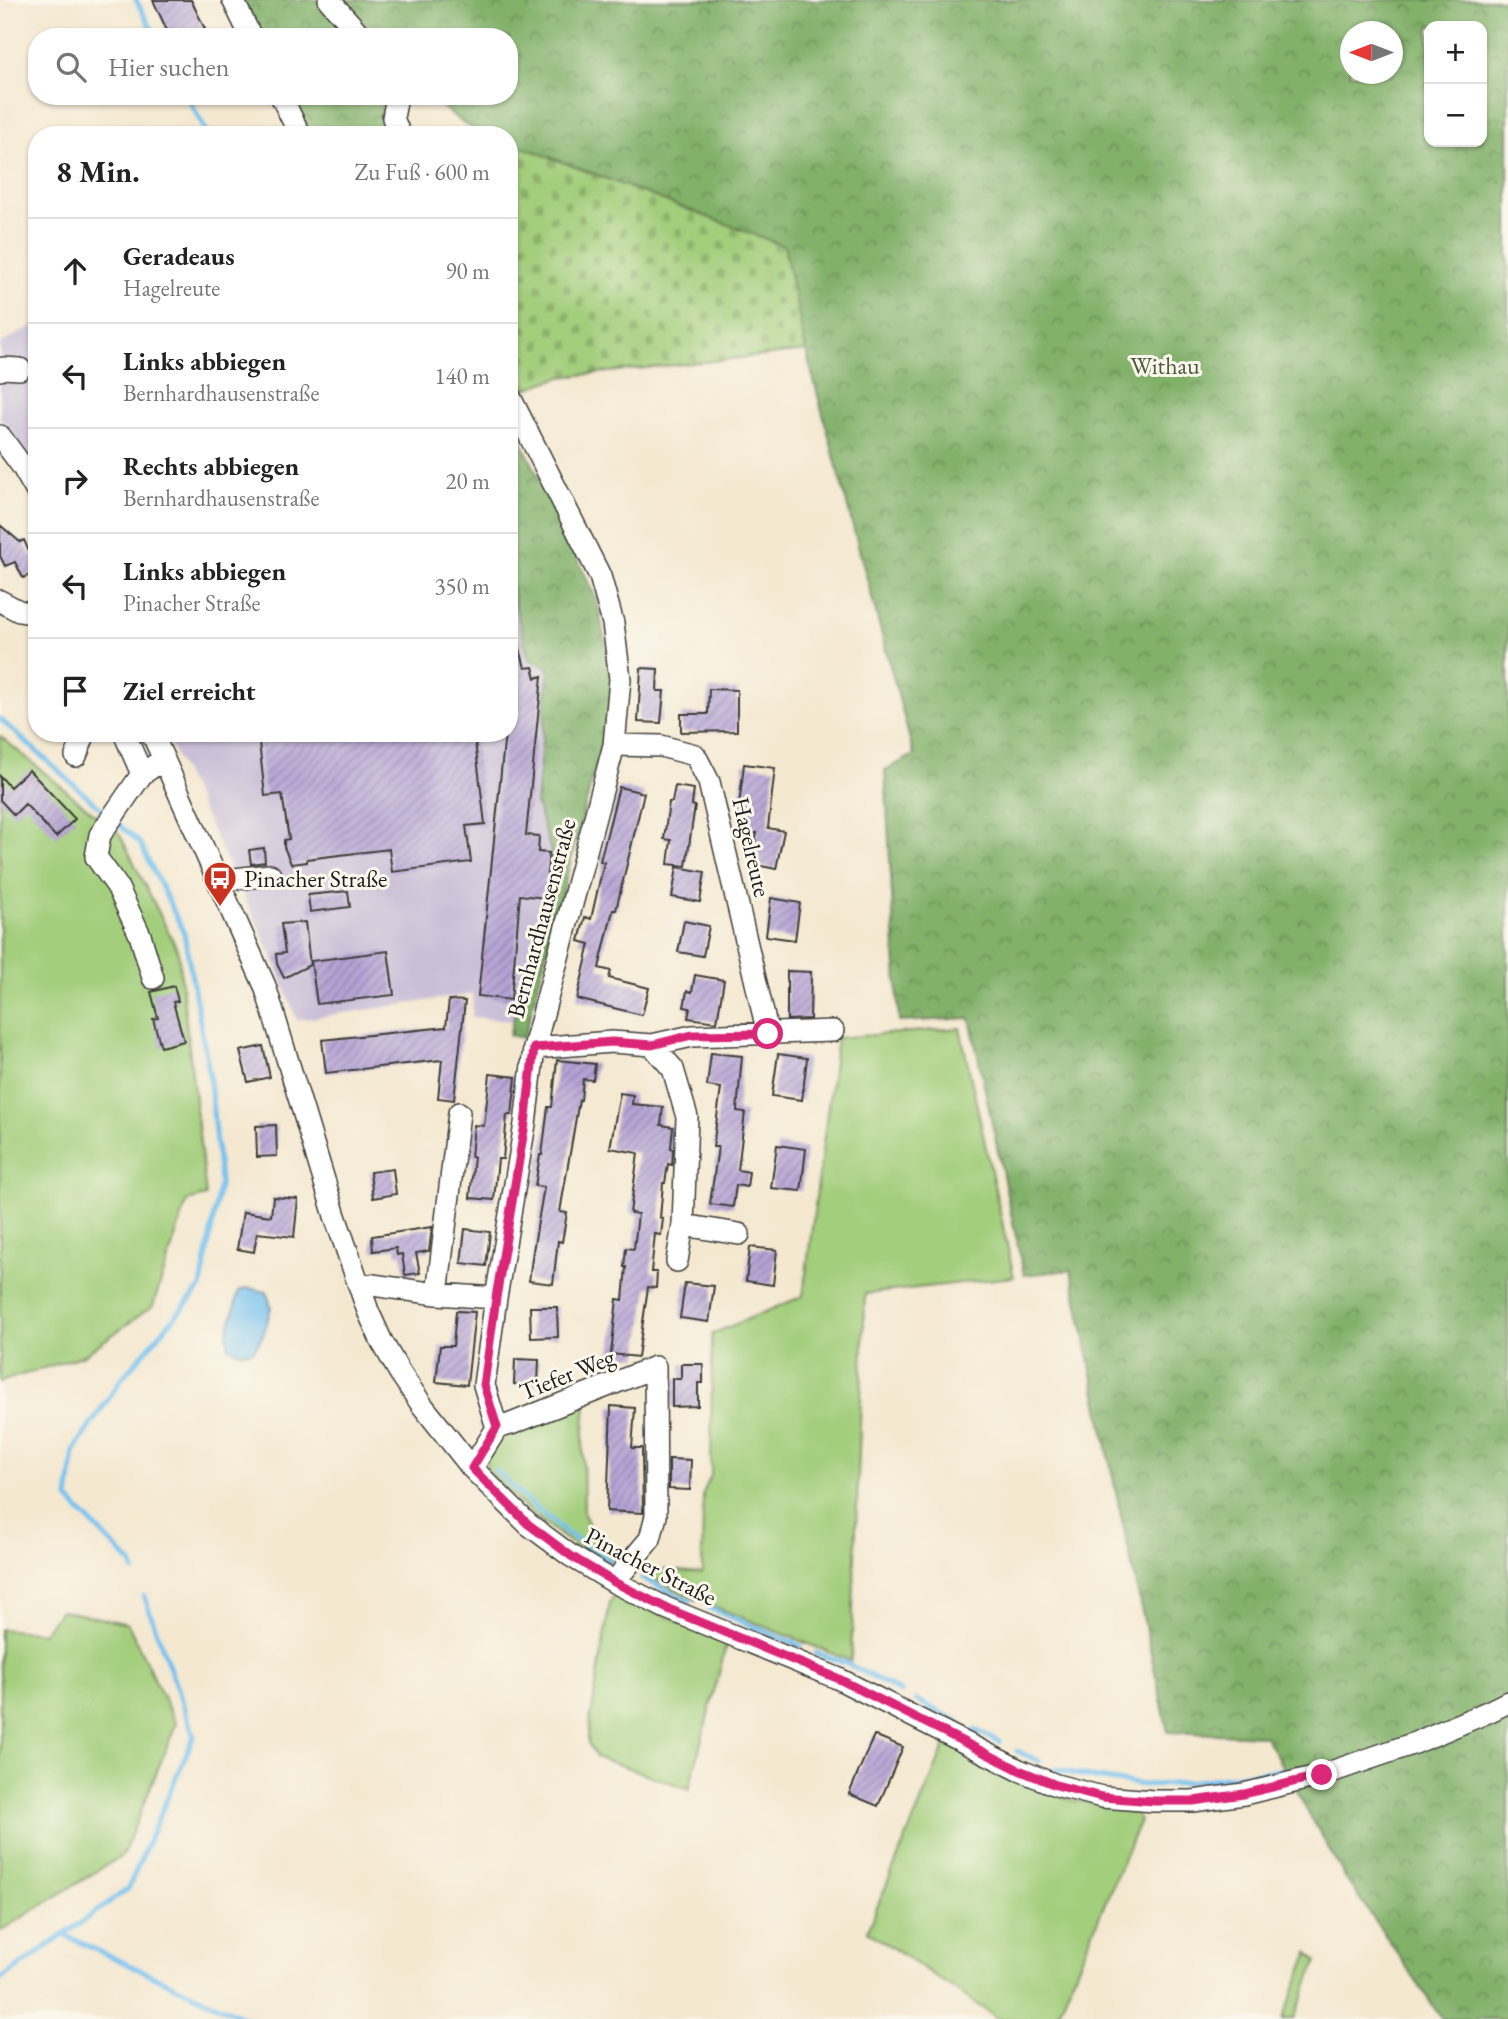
<!DOCTYPE html>
<html lang="de">
<head>
<meta charset="utf-8">
<style>
	body { margin:0; font-family:"EB Garamond",serif; background:#f6f6f6; color:#222 }
	.controls { position:absolute; right:21px; top:21px; display:grid; overflow:hidden; border-radius:14px; box-shadow:0 2px 5px #0004 }
	.controls button { width:63px; height:63px; display:grid; place-items:center; padding:0; border:0; border-bottom:2px solid #e0e0e0; background:#fff; color:#222; font:35px sans-serif }
	.compass { position:absolute; left:1340px; top:21px; width:63px; height:63px; border-radius:50%; background:#fff; box-shadow:0 2px 5px #0004; rotate:270deg }
	.stop { position:absolute; width:21px; height:21px; margin:-16px; border:5px solid #db2777; border-radius:50%; background:#fff }
	.stop.end { background:#db2777; border-color:#fff; box-shadow:0 2px 7px #0008 }
	.list { margin:0; padding:0; list-style:none }
	h2 { display:flex; justify-content:space-between; align-items:center; height:91px; margin:0; padding:0 28px; font-size:30px }
	h2 small { font-size:23px; font-weight:400; color:#767676 }
	.list li { display:grid; grid-template-columns:46px 1fr auto; gap:21px; align-items:center; box-sizing:border-box; height:105px; padding:0 28px; border-top:2px solid #e0e0e0 }
	.list b { display:block; font-size:26px; white-space:nowrap }
	.list p { margin:0; font-size:23px; white-space:nowrap; color:#767676 }
	.list em { font-size:23px; font-style:normal; color:#767676 }
	.icon { flex:none; width:38px; height:38px; fill:none; stroke:currentColor; stroke-width:2; stroke-linecap:round; stroke-linejoin:round }
	.map { position:relative; flex:none; width:1508px; height:2019px; overflow:hidden }
	.search { position:absolute; background:#fff; box-shadow:0 2px 5px #0004; left:28px; top:28px; width:490px; height:77px; display:flex; align-items:center; gap:18px; box-sizing:border-box; padding:0 24px; border-radius:28px; color:#767676; font-size:26px }
	.panel { position:absolute; background:#fff; box-shadow:0 2px 5px #0004; left:28px; top:126px; width:490px; height:616px; border-radius:28px }
	.map>svg:first-child { display:block }
</style>
</head>
<body>
<div class="map">
<svg width="1508" height="2019" viewBox="0 0 1508 2019">
	<defs>
		<pattern id="forest-crowns" width="20" height="18" patternUnits="userSpaceOnUse" patternTransform="scale(1.75)"><rect width="20" height="18" fill="#82b16b"/><path d="M2 6a3 3 0 1 1 6 0M12 15a3 3 0 1 1 6 0" fill="none" stroke="#6a8f57"/></pattern>
		<pattern id="cemetery-stones" width="16" height="16" patternUnits="userSpaceOnUse" patternTransform="scale(1.75)"><rect width="16" height="16" fill="#a3ce7b"/><path d="M2 7V4a2 2 0 0 1 4 0v3zM10 15v-3a2 2 0 0 1 4 0v3z" fill="#8cb06a"/></pattern>
		<pattern id="building-hatch" width="6" height="6" patternUnits="userSpaceOnUse" patternTransform="scale(1.75)"><rect width="6" height="6" fill="#b5a3d5"/><path d="M-1 1l2-2M0 6l6-6M5 7l2-2" fill="none" stroke="#9284ac"/></pattern>
	</defs>
	<rect width="100%" height="100%" fill="#fbf7ec"/>
	<filter id="ink" filterUnits="userSpaceOnUse"><feTurbulence type="fractalNoise" baseFrequency=".0143" numOctaves="2"/><feDisplacementMap in="SourceGraphic" scale="14" xChannelSelector="R" yChannelSelector="G"/><feConvolveMatrix kernelMatrix="1 2 1 2 8 2 1 2 1" color-interpolation-filters="sRGB"/></filter>
	<filter id="wash" filterUnits="userSpaceOnUse"><feTurbulence type="fractalNoise" baseFrequency=".00686" numOctaves="4" result="noise"/><feDisplacementMap in="SourceGraphic" scale="28" xChannelSelector="R" yChannelSelector="G"/><feGaussianBlur stdDeviation="1.57" result="paint"/><feColorMatrix in="noise" values="0 0 0 0 0 0 0 0 0 0 0 0 0 0 0 0 0 1.4 0 .05"/><feComposite in="paint" operator="in"/></filter>
	<g filter="url(#wash)">
		<rect width="100%" height="100%" fill="#f4e8d0"/>
		<path fill="#cabfd7" d="M37,323V478L8,427L0,418V344Z
			M509,581L529,659L549,667L536,803L551,851L547,899L514,1021L472,1017L473,994L297,1020L272,955L165,733H509Z"/>
		<path fill="#a3ce7b" stroke="#60754c" stroke-width="2" d="M0,736L120,835L178,951L206,1196L187,1201L153,1306L84,1355L0,1382Z
			M960,1028L1014,1277L865,1294L851,1661L703,1602V1596L698,1595L696,1600L640,1572V1568L702,1573L703,1493L711,1476L712,1334L803,1296L837,1038Z
			M586,1403L583,1445L584,1514L592,1532L617,1549L607,1567L562,1537L523,1506L487,1471L486,1457L505,1432Z
			M615,1594L727,1642L689,1789L596,1757L588,1743V1734L610,1602Z
			M61,1610L128,1624L176,1724L123,1855L0,1931V1629L43,1633Z
			M946,1743L1016,1779L1071,1800L1133,1809L1140,1820L1056,2019H999L867,1931Z
			M1309,1952L1317,1961L1294,2019H1283Z"/>
		<path fill="url(#forest-crowns)" stroke="#4f6644" stroke-width="2" fill-rule="evenodd" d="M242,0H1508V2019H1442L1345,1877L1265,1736L1168,1732L1117,1497L1071,1270L1024,1275L970,1018L899,1022L885,770L914,755L806,351L784,246L509,142V135C471,135 458,120 430,96H509V37H260ZM1429,26H1482V142H1429ZM1350,32H1392V74H1350Z
			M289,96H385L381,109L390,135H308Z
			M509,415L597,600L613,683L606,727L524,1038L509,1035L547,899L551,851L536,803L549,668L529,659L509,581Z"/>
		<path fill="url(#cemetery-stones)" stroke="#60754c" stroke-width="2" d="M509,142L784,246L806,351L561,377L517,392L509,374Z"/>
		<path fill="#76c1ef" stroke="#496e86" stroke-width="2" d="M248,1288L267,1292L271,1308L263,1335L253,1351L239,1352L229,1347L227,1335L239,1291Z"/>
		<g fill="none" stroke-linecap="round" stroke-linejoin="round">
			<path stroke="#76c1ef" stroke-width="5" d="M136,0L156,37
				M187,96L208,135
				M0,719L107,814
				M114,820L140,843L184,933L209,1072L220,1182L201,1287L122,1378L74,1450L68,1499L131,1563L134,1571
				M495,1470L528,1501L565,1532L609,1560
				M642,1578L690,1602
				M709,1608L800,1646
				M816,1653L848,1664L901,1692
				M916,1700L959,1722
				M975,1730L1000,1742
				M1017,1751L1039,1761
				M1056,1769L1090,1777L1143,1785L1172,1784L1281,1770
				M64,1935L247,2019
				M0,1980L128,1889L194,1736L144,1596"/>
		</g>
		<g id="blocks">
			<path fill="url(#building-hatch)" d="M153,0H191L205,29L189,37H170Z
				M0,525L20,542L24,540L31,556L37,554V572L23,578L15,562L5,566L0,556Z
				M514,626L525,668L533,667L536,678L542,676L526,835L539,836L538,852L549,853L545,898L520,895L511,1000L478,996L505,733H509V627Z
				M641,668L658,669L657,691H664L661,723L638,722Z
				M709,689L737,690V731L681,732V714H708Z
				M258,733H474L485,824L466,826L471,862L392,872L389,849L307,859V862L291,864L284,847V840L289,839L282,794L265,796Z
				M744,764L775,768L768,828L784,831L776,869L751,864L757,833L739,832L741,806H739Z
				M29,770L75,819L56,837L25,804L14,815L0,800V776L10,787Z
				M675,786L694,789L692,805L695,806L686,866L668,864L671,840L664,839L669,802H672Z
				M619,787L644,793L616,910H613L599,968L611,971L609,978L649,988L642,1015L577,999L590,944L579,941L585,917L591,919L604,862L600,861Z
				M264,848L265,862L251,864L249,850Z
				M677,867L705,872L700,902L672,897Z
				M348,891L350,907L310,912L308,895Z
				M771,898L800,903L795,940L766,936Z
				M684,921L709,926L703,956L678,952Z
				M305,922L310,965L284,978L277,964L276,954L285,953L281,924Z
				M388,951L394,995L317,1004L311,961Z
				M787,971L811,972L810,1019L787,1020Z
				M695,975L724,980L717,1022L688,1018L690,1008L684,1007L687,991L692,992Z
				M174,986L178,1001L173,1002L184,1041L161,1047L153,1019L158,1018L151,992Z
				M449,1000L465,1001L454,1100L438,1098L442,1060L326,1073L322,1040L446,1027Z
				M263,1046L270,1077L248,1082L240,1051Z
				M711,1053L742,1056L737,1111L745,1112L738,1170L749,1172L747,1187L736,1185L733,1207L710,1204L718,1147H713L721,1088L707,1086Z
				M778,1054L807,1058L802,1100L772,1096Z
				M557,1060L595,1064L593,1080L583,1079L581,1100H579L560,1212L567,1213L562,1242L558,1241L553,1284L529,1281L533,1251L544,1187L535,1186L540,1155H542L548,1107H552Z
				M490,1074L516,1077L512,1115H507L503,1159H498L494,1200L470,1198L474,1157H471L474,1125L484,1126Z
				M620,1093L633,1095L632,1104L663,1107L661,1125L673,1127L671,1148L673,1149L672,1165L668,1164L665,1183H663L660,1218L663,1219L661,1235L655,1234L651,1272H657L656,1288L648,1287L638,1357L611,1354L617,1299L623,1300L626,1267H624L626,1248L634,1249L638,1214L630,1213L638,1153L610,1148Z
				M276,1125L277,1156L257,1157L256,1126Z
				M777,1145L806,1149L801,1191L771,1188Z
				M393,1169L396,1194L373,1198L370,1172Z
				M273,1197L298,1199L294,1237L257,1233L254,1252L237,1249L243,1212L271,1216Z
				M432,1227L429,1251L416,1253L420,1273L405,1275L402,1254L397,1255L396,1248L373,1251L372,1236Z
				M465,1229L490,1232L486,1266L461,1263Z
				M750,1247L777,1250L773,1285L746,1281Z
				M685,1283L714,1286L709,1322L680,1318Z
				M530,1307H557L558,1337L531,1338Z
				M456,1311L475,1312L467,1385L436,1382L440,1346H453Z
				M515,1359L539,1360L538,1385L514,1384Z
				M681,1364H703V1383H698V1406L672,1407V1379H681Z
				M611,1406L635,1408L632,1448H642L643,1513L607,1511Z
				M669,1459L691,1460L690,1490L669,1489Z
				M874,1735L903,1747L878,1806L849,1794Z"/>
		</g>
	</g>
	<g filter="url(#ink)">
		<use href="#blocks" fill-opacity="0" stroke="#3c3b37" stroke-width="2"/>
		<g fill="none" stroke-linecap="round" stroke-linejoin="round">
			<defs>
				<path id="minor" d="M233,0L251,37
					M329,0L362,37
					M281,96L300,135
					M397,96L393,118L400,135
					M0,370L3,368L20,369
					M0,436L22,466L37,492
					M0,601L19,611L37,614
					M124,733L142,774
					M152,733L265,986L335,1216L368,1311L382,1342L400,1373L422,1405L472,1468L528,1524L571,1556L614,1582L666,1608L837,1678L1019,1770L1056,1785L1102,1797L1154,1801H1193L1244,1794L1322,1775L1415,1743L1490,1711L1508,1702
					M614,745L661,746L695,755L709,782L768,1034
					M76,756L85,733
					M220,885L234,879L270,875
					M153,978L140,935L117,886L96,857L100,835L142,774L164,759
					M652,1045L673,1069L687,1117L683,1225L677,1261
					M534,1048L612,1042L652,1045L692,1036L833,1031
					M683,1225L739,1234
					M358,1283L437,1294L496,1298
					M437,1294L459,1113
					M497,1428L511,1424L655,1367L656,1516L650,1539L614,1582
					M472,1468L497,1428L484,1385L496,1298L525,1124L534,1048L614,745L620,679L613,623L600,576L509,395"/>
			</defs>
			<use href="#minor" stroke="#3c3b37" stroke-width="24"/>
			<use href="#minor" stroke="#fff" stroke-width="21"/>
		</g>
	</g>
	<g fill="none" stroke-linecap="round" stroke-linejoin="round" filter="url(#ink)">
		<path stroke="#db2777" stroke-width="9" d="M768,1034L692,1035L652,1045L612,1042L534,1048L525,1124L496,1298L484,1385L497,1427L472,1468L528,1524L571,1556L614,1582L666,1608L837,1678L1019,1770L1056,1785L1102,1797L1154,1801H1193L1244,1794L1322,1775"/>
	</g>
	<defs>
		<symbol id="bus-pin" viewBox="-11 -11 22 30"><path d="M0 17L-7.5 6A9.5 9.5 0 1 1 7.5 6Z" fill="#c8321e" stroke="#fbf7ec"/><path d="M-5-6H5V4H4V6H2V4H-2V6H-4V4H-5ZM-3.5-4V0h7V-4ZM-3.5 1.2v1.5H-2V1.2ZM2 1.2v1.5H3.5V1.2Z" fill="#fff"/></symbol>
	</defs>
	<g fill-rule="evenodd">
		<use href="#bus-pin" x="201" y="859" width="38" height="52"/>
	</g>
	<g text-anchor="middle" dominant-baseline="central" stroke-width="6" stroke-linejoin="round" paint-order="stroke">
		<g font-size="24" fill="#4b5a3d" stroke="#fbf7ec">
			<text x="1165" y="365">Withau</text>
		</g>
		<g font-size="24" fill="#1c1c1c" stroke="#fbf7ec">
			<text transform="translate(752 847) rotate(77)">Hagelreute</text>
			<text transform="translate(541 918) rotate(-75)">Bernhardhausenstraße</text>
			<text transform="translate(567 1374) rotate(-22)">Tiefer Weg</text>
			<text transform="translate(651 1566) rotate(27)">Pinacher Straße</text>
		</g>
		<g font-size="24" fill="#1c1c1c" stroke="#fbf7ec" text-anchor="start">
			<text x="244" y="878">Pinacher Straße</text>
		</g>
	</g>
</svg>
<div class="controls">
<button>+</button>
<button>−</button>
</div>
<svg class="compass" viewBox="-18 -18 36 36"><path d="M0-13l5 13h-10z" fill="#e53935"/><path d="M0 13l5-13h-10z" fill="#767676"/></svg>
<div class="stop" style="left:768px;top:1034px"></div>
<div class="stop end" style="left:1322px;top:1775px"></div>
<div class="search"><svg class="icon" aria-label="search" viewBox="0 0 24 24"><circle cx="10" cy="10" r="6"/><path d="M15 15l6 6"/></svg>Hier suchen</div>
<section class="panel">
<h2>8 Min.<small>Zu Fuß · 600 m</small></h2>
<ul class="list">
<li><svg class="icon" aria-label="ahead" viewBox="0 0 24 24"><path d="M12 20V5M6 11l6-6 6 6"/></svg><div><b>Geradeaus</b><p>Hagelreute</p></div><em>90 m</em></li>
<li><svg class="icon" aria-label="left" viewBox="0 0 24 24"><path d="M17 20v-9H6M10 6l-5 5 5 5"/></svg><div><b>Links abbiegen</b><p>Bernhardhausenstraße</p></div><em>140 m</em></li>
<li><svg class="icon" aria-label="right" viewBox="0 0 24 24"><path d="M7 20v-9h11M14 6l5 5-5 5"/></svg><div><b>Rechts abbiegen</b><p>Bernhardhausenstraße</p></div><em>20 m</em></li>
<li><svg class="icon" aria-label="left" viewBox="0 0 24 24"><path d="M17 20v-9H6M10 6l-5 5 5 5"/></svg><div><b>Links abbiegen</b><p>Pinacher Straße</p></div><em>350 m</em></li>
<li><svg class="icon" aria-label="arrive" viewBox="0 0 24 24"><path d="M6 21V4h12l-3 4 3 4H6"/></svg><div><b>Ziel erreicht</b></div></li>
</ul>
</section>
</div>
</body>
</html>
